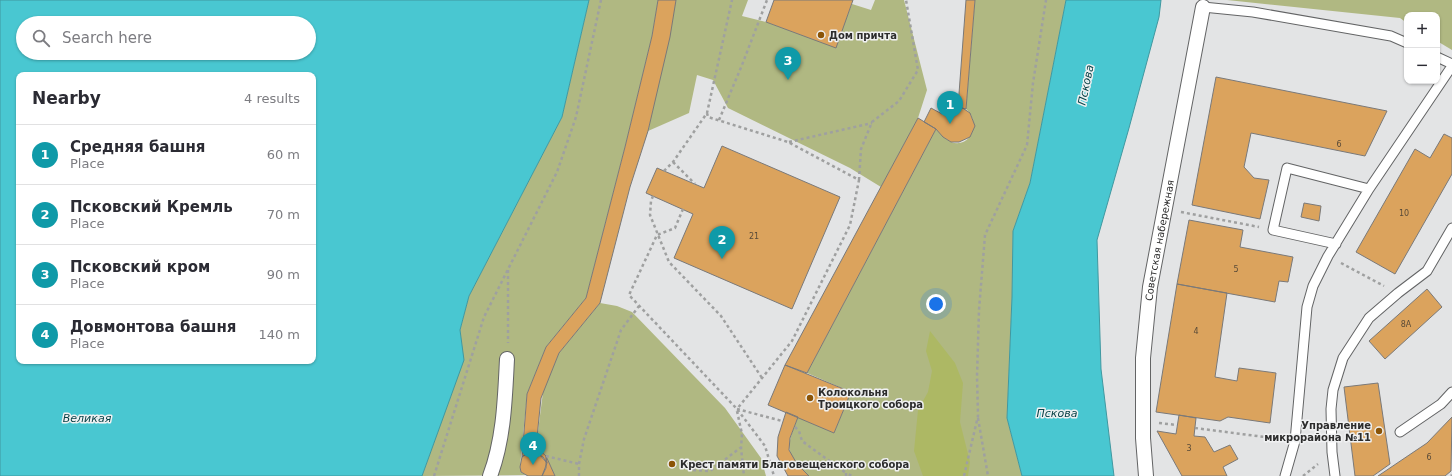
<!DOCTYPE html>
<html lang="en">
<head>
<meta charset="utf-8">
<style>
	body { margin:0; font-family:"DejaVu Sans",sans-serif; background:#f7f7f7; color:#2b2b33 }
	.controls { position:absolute; right:12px; top:12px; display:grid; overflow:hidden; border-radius:8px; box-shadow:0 1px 3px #0004 }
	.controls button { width:36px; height:36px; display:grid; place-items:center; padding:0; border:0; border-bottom:1px solid #e1e1e2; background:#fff; color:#2b2b33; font:20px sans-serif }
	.you { position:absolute; left:936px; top:304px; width:14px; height:14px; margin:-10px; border:3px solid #fff; border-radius:50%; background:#1a73e8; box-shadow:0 0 0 6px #1a73e833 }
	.badge { display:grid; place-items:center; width:26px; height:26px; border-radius:50%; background:#db2777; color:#fff; font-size:13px; font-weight:700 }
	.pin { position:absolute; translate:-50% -33px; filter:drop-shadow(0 1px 2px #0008) }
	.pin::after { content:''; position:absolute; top:21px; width:14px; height:12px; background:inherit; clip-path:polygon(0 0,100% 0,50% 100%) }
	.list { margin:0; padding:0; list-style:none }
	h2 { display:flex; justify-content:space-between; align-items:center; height:52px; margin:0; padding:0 16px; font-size:17px }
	h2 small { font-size:13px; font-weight:400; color:#7c7c81 }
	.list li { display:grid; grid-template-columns:26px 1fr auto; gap:12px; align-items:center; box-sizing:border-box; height:60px; padding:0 16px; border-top:1px solid #e1e1e2 }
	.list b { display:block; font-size:15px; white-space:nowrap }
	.list p { margin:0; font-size:13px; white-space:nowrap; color:#7c7c81 }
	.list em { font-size:13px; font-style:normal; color:#7c7c81 }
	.icon { flex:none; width:22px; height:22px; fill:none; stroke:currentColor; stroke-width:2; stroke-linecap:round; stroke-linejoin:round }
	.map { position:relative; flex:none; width:1452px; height:476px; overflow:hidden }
	.search { position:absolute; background:#fff; box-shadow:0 1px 3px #0004; left:16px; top:16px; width:300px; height:44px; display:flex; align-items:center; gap:10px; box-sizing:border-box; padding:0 14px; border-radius:22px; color:#7c7c81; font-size:15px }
	.panel { position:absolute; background:#fff; box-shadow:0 1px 3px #0004; left:16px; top:72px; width:300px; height:292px; border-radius:8px }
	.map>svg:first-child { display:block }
</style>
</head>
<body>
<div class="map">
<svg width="1452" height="476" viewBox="0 0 1452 476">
	<rect width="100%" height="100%" fill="#e3e4e5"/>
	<path fill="#b0b882" d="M589,0H658L652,36L625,147L586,298L546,347L527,394L520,467L521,472L526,475L422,476L463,360L460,330L469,296L562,117Z
		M676,0H748L742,16L766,22L835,47L852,4L871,10L875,0H904L927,90L918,118L881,187L850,168L728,108L713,80L697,75L689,113L648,131Z
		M975,0H1066L1030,183L1013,231L1012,297L1007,418L1022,476H809C784,451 786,449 798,417L834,433L851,392L807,373L936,129C941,134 945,139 951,142C970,149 982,123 966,109Z
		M1227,0H1452V50L1437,41V15H1407V23L1400,18Z
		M600,303L617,306L632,312L725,408L761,458L766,476H555L546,456L536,447L543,392L559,353Z"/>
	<path fill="#adb864" d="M930,331L955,363L963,383L960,422L970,462L968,476H923L914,451L918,410L928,392L932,371L926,351Z"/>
	<path fill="#49c7d1" stroke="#4098a0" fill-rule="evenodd" d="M0,0H589L562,117L469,296L460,330L464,360L422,476H0ZM23,23H309V53H23ZM19,75H313V361H19Z
		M1066,0H1161L1159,17L1129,128L1097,240L1101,369L1114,476H1022L1007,418L1012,297L1013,231L1030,183Z"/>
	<path fill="#dba35d" stroke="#7a7979" d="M658,0H676L670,37L648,131L630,187L600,303L559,353L541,398L536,447L546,456L547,463L543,457L534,452L526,453L522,457L527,394L546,347L586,298L625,147L652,36Z
		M774,0H853L836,48L766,22Z
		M966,0H975L966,109L958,107Z
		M1216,77L1387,111L1365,156L1251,133L1244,167L1254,178L1269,180L1260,219L1192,205Z
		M961,107L970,113L975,126L970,137L959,142H951L943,137L936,129L924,122L931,108L942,114L949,108Z
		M918,118L936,129L807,373L785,365Z
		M1444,134L1452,138V174L1395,274L1356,252L1415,149L1430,158Z
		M722,146L840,197L792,309L674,258L693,214L646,193L657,168L704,188Z
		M1304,203L1321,206L1319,221L1301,217Z
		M1189,220L1243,230L1240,247L1293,257L1288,282L1279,281L1275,302L1177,284Z
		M1177,284L1227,293L1215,377L1237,381L1239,368L1276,373L1270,423L1228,417L1220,421L1156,412Z
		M1427,289L1442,307L1385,359L1369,341Z
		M785,365L851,392L834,433L768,405Z
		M1378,383L1390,464L1373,476H1355L1344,387Z
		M786,412L798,417L790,438L789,450L797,464L809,476H788L777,456L778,437Z
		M1179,415L1196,418L1194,436L1205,437L1214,452L1230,445L1238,459L1223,467L1227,476H1182L1157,431L1176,434Z
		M1452,417L1451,471L1445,476H1378L1427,443Z
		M530,452L539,454L547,463L542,476H528L521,472L520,467L522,457Z
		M546,456L555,476H542L546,468Z"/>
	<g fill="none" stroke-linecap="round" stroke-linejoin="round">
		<defs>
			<path id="service" d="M1203,7L1253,12L1391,36L1407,43
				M1437,57L1452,64
				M1336,244L1273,230L1287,168L1369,189
				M1400,432L1441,404L1452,392
				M1285,476L1295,441L1307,307L1313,286L1328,256L1369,189L1452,66
				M1335,476L1332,452L1331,409L1333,390L1343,358L1369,318L1398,293L1427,271L1452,228"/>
			<g id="pedestrian">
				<path d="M490,476C504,439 505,398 507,359"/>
				<path id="s1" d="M1146,476L1143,438V358L1150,287L1203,7"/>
			</g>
		</defs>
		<use href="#service" stroke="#636465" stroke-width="11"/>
		<use href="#pedestrian" stroke="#636465" stroke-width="16"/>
		<path stroke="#9fa0a0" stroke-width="2.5" stroke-dasharray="3 3" stroke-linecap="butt" d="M707,113L708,117L788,142L859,180L850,225L792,341L737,409
			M719,120L742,65L767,0
			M789,142L872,123
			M673,162L695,184
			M664,171L673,162L707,113L732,0
			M859,180L861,149L872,122L899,101L918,70L906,0
			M653,196L651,201L650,215L669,262L721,316L762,378
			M683,209L675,228L657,235L629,295L737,409L765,446L774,476
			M1181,212L1259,227
			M1341,263L1384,286
			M508,270V343
			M737,409L782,421
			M737,411L742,434L741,448L744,476
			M978,418L988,476
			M1159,423L1177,425
			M795,427L799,431L802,441L846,473
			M1195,428L1280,439
			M546,456L579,464
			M693,470L710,471L740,448
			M434,476L484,317L557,172L576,117L601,0
			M579,476V464L584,439L621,330L639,306
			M846,476V473L852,476
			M964,476L978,416L977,376L979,310L985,235L1027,145L1033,83L1046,0
			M1303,476L1318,464
			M1451,476L1452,475"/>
		<use href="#service" stroke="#fff" stroke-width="9"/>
		<use href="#pedestrian" stroke="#fff" stroke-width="14"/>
	</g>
	<g fill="#8b5407" stroke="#f0f1f2" stroke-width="1.5">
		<circle cx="821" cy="35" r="4"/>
		<circle cx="810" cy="398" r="4"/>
		<circle cx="1379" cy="431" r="4"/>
		<circle cx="672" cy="464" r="4"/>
	</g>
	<g text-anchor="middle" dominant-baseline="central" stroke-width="3" stroke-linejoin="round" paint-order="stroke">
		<g font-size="8" fill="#584a38">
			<text x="1339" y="144">6</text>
			<text x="1404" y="213">10</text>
			<text x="754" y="236">21</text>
			<text x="1236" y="269">5</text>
			<text x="1406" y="324">8А</text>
			<text x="1196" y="331">4</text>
			<text x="1189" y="448">3</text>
			<text x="1429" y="457">6</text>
		</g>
		<g font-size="10" font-weight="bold" fill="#2c2c2c" stroke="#f0f1f2" text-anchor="start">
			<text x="829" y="35">Дом причта</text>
			<text x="818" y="392">Колокольня<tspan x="818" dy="12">Троицкого собора</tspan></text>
			<text x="1371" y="425" text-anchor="end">Управление<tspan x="1371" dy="12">микрорайона №11</tspan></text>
			<text x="680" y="464">Крест памяти Благовещенского собора</text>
		</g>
		<g font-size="10" fill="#2c2c2c" stroke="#f0f1f2">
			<text stroke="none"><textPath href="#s1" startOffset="237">Советская набережная</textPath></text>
		</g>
		<g font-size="11" font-style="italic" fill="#084247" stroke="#f0f1f2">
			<text transform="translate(1086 85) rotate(-78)">Пскова</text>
			<text x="1057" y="413">Пскова</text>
			<text x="87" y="418">Великая</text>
		</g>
	</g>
</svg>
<div class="controls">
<button>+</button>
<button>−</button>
</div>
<div class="you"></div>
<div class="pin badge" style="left:950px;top:124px;background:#0f9aa8">1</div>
<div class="pin badge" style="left:722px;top:259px;background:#0f9aa8">2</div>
<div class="pin badge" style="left:788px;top:80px;background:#0f9aa8">3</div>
<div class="pin badge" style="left:533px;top:465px;background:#0f9aa8">4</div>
<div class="search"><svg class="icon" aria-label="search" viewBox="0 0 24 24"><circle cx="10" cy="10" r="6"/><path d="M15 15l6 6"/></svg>Search here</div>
<section class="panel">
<h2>Nearby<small>4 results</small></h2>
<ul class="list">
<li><span class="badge" style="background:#0f9aa8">1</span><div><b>Средняя башня</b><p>Place</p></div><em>60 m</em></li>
<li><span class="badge" style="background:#0f9aa8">2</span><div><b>Псковский Кремль</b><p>Place</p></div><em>70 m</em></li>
<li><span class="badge" style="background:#0f9aa8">3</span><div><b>Псковский кром</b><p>Place</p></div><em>90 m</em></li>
<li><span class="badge" style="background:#0f9aa8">4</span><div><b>Довмонтова башня</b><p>Place</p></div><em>140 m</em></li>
</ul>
</section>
</div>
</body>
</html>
